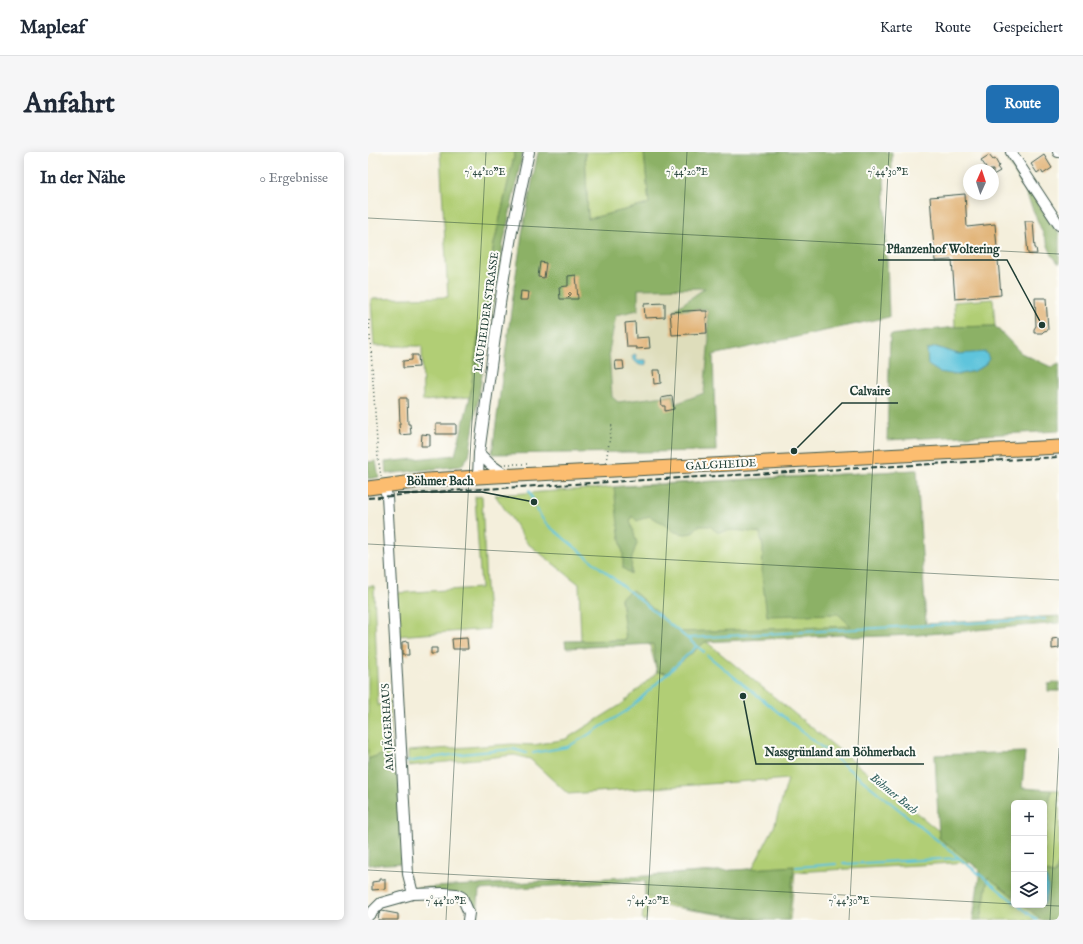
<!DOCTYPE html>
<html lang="de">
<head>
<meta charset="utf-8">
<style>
	body { margin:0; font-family:"IM FELL English",serif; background:#f6f6f7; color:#1f2937 }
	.controls { position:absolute; right:12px; bottom:12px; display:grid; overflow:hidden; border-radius:6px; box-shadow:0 2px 10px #0003 }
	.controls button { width:36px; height:36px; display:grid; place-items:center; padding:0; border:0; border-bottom:1px solid #e0e1e3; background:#fff; color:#1f2937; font:20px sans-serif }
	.compass { position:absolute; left:595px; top:12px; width:36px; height:36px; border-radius:50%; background:#fff; box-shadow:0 2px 10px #0003; rotate:3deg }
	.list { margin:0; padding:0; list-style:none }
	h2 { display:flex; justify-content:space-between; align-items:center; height:52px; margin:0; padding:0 16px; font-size:17px }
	h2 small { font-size:13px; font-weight:400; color:#747a83 }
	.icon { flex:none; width:22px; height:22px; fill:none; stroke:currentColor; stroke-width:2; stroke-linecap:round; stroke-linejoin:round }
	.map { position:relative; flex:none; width:691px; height:768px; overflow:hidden; border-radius:6px }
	header { display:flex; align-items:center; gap:24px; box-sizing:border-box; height:56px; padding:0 20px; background:#fff; border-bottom:1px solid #e0e1e3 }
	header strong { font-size:19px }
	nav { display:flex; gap:22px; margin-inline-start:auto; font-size:14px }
	.intro { display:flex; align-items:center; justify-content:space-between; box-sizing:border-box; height:96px; padding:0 24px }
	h1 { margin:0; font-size:28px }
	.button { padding:10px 18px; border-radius:6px; background:#1f6fb2; color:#fff; font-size:14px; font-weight:700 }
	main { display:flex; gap:24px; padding:0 24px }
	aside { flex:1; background:#fff; border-radius:6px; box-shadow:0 2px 10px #0003 }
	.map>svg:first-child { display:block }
</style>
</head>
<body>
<header>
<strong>Mapleaf</strong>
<nav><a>Karte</a><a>Route</a><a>Gespeichert</a></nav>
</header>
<div class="intro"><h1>Anfahrt</h1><a class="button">Route</a></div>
<main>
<aside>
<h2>In der Nähe<small>0 Ergebnisse</small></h2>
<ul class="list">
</ul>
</aside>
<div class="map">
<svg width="691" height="768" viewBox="0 0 691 768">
	<rect width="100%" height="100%" fill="#fdfcf7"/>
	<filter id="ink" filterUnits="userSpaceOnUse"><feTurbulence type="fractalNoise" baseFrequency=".025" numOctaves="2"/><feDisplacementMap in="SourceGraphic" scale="8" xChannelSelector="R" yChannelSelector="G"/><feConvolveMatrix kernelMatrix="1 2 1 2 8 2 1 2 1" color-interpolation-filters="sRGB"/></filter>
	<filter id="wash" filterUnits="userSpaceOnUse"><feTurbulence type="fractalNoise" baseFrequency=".012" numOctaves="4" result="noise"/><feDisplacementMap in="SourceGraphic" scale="16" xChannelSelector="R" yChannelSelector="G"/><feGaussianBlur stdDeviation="0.9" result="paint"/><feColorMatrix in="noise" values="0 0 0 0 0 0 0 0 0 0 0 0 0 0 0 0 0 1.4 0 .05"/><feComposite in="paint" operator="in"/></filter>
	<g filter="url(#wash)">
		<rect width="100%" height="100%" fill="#f4efdc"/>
		<path fill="#deddbb" d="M338,135L307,158L339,157L341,187L336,241L306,252L305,243L250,250L244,245L241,199L248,163L270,137Z"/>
		<path fill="#c3c6b9" d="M119,334V338L52,342L0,347V344L26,341Z"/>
		<path fill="#b1ce75" stroke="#688654" d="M72,0H147L126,92L108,199L102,245L55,249L54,194H6L3,147L80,145Z
			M217,0H276L281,52L220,67Z
			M625,147L627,174L587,175L586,150Z
			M548,318L556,477L336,488L572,680L573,687L602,710L427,720L422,768H388L304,755L281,749L278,768H274L277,744L280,745L283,723L384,717L406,675L420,627L396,629V628L200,642L162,607L146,603L40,614V599L144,592L166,593L198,587L254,552L289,520L281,490L253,446L258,488L213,489L211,432L159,391L143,366L127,343L236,336L254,334Z
			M114,344L118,436L121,477L29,484L28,441L113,436L107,345Z
			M0,434H6L10,554L22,547L23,599L0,607Z
			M683,638H691V709L687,723L676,719V689Z
			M620,724L646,745V753H656L674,768H613Z"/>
		<path fill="#8cb166" stroke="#56774d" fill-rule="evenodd" d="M147,0H155L135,93L101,304L93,314L18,322L17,310L87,303L102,245L108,199L126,92Z
			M170,0H217L220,67L281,52L276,0H524V18L516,22L521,165L345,203L348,299L124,302L147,129L155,76ZM337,136L306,158L339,157L341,187L336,241L307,252L305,243L250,250L244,245L241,199L248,163L270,158V137Z
			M637,3L691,82V112L684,103L657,39Z
			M627,174L653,201L683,215L691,211V279L519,288L522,183L587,175ZM568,195L590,202L616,214L606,219L589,223L559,198Z
			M8,309L11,325L0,327V310Z
			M549,318L558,472L691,464V471L549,483L485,485L475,483L337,490L300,521L289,520L285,492L198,496L197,489L258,488L253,446L264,438L311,480L483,474L470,462L399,464L394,424L395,396L392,381L366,378L349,380L342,374H330L324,381L317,382L307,380L297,372L281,364L269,369L264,364L262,369L269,391L264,405L263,422L255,416V402L251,381L246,335Z
			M691,530V539H680V532Z
			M30,596L38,711L0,713V607Z
			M657,600L654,636L683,638L676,689V651H646V745L620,725L613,768H605L612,718L571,686L567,603Z
			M691,709V768H674L656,753H676V719L687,723Z
			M426,714L420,768H400L321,757L277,744V729L111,738L109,768H103L100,749L52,740L47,736L278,724Z"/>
		<path fill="#5fc4dc" stroke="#3f8088" d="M568,195L590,202L618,200L621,207L616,214L606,219L589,223L571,220L560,213L559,198Z
			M267,202L268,203L269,208H278V212C272,216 267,210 264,205L265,203Z
			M676,725H678C682,733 679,745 676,753Z"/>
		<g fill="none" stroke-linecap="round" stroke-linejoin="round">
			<path stroke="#5fc4dc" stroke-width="2" d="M161,338L166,350
				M169,357C172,365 176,369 182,375L336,500
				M320,486L677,467
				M339,503L646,750
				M165,601L199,595L215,586L260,558L329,494
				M38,610L83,603L145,597L158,601
				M475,712L591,706
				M428,715L468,712
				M650,753L669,768"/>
		</g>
		<g id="blocks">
			<path fill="#e2b57a" d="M621,3L625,8L627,7L631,14L629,15L632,19L625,23V18H620L613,8Z
				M676,3L684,16L675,22L673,18L669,21L663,12Z
				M597,42L599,75L627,72L633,143L587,147L584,108L567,109L562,45Z
				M657,69H665L667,96H668L669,102H660Z
				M172,110L178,111L176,126L170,125Z
				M208,123L210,147H192L191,135L200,134V124Z
				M153,139L161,140L160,148H152Z
				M667,146H678L680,178L676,179L674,181H666V177L668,174Z
				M297,151V165L277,166L276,152Z
				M334,158V159H339V165H338L339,181L304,183L302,160Z
				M267,170L268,186L281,185L282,196L268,197V195H259L257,171Z
				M44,203H50L51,215L35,216V209L44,208Z
				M247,209H255L256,217L248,218Z
				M285,218H292L293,231L286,232Z
				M304,244L306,257L297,259V254H294L293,246Z
				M31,246H39L40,272H42L43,282L32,283L31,272H32Z
				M68,272H88V282H68Z
				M54,282L62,283V294H53Z
				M99,486L100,497H85L84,487Z
				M691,486V496L684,497V487Z
				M40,489L41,503H34V490Z
				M63,496H69V502H63Z
				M11,727H17V737L4,738V730L11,729Z
				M14,759L30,762V768H10L11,762Z"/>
		</g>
	</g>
	<g filter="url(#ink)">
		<use href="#blocks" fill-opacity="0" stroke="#3f584d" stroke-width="1"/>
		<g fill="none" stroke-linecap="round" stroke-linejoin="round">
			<defs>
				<path id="minor" d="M643,0L691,73
					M690,0H691
					M111,301L122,312L139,324
					M110,325L111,301L127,185L136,125L144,79L161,0
					M16,334L19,344L40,722L45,742L76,741L88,742L94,745L101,761L100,768
					M0,764L13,751L45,742"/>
				<path id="major" d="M0,336L60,328L110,325L691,295"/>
			</defs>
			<use href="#minor" stroke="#3f584d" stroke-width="12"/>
			<use href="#major" stroke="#3f584d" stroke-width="15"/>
			<path stroke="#3f584d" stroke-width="1.5" stroke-dasharray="1 3" stroke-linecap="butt" d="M1,168L10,306L13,324
				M238,310L244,272
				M138,312H162"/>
			<use href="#minor" stroke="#fff" stroke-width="10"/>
			<use href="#major" stroke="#fcbd6f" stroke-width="13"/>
			<path stroke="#1f3d34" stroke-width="2" stroke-dasharray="6 3" stroke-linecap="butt" d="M0,346L79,339L691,305"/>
		</g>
	</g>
	<path fill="none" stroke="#1f3d34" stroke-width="1" stroke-opacity="0.45" d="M0,66L691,102M0,392L691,428M0,718L646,752M666,753L691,754M78,768L118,0M279,768L319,0M481,768L521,0M682,768L691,596"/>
	<g text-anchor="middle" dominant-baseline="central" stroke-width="4" stroke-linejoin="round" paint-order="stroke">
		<g font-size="9" fill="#505b46">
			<text x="202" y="141">9</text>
		</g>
		<g font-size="11" fill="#1f3d34" stroke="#fdfcf7">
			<text transform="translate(119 160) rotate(-82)">LAUHEIDER STRASSE</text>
			<text transform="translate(353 313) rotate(-3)">GALGHEIDE</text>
			<text transform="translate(20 575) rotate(-93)">AM JÄGERHAUS</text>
		</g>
		<g font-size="12" font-style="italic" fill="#2f5f5e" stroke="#fdfcf7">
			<text transform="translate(526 642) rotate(39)">Böhmer Bach</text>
		</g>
	</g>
	<g font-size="10" text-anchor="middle" fill="#1f3d34" stroke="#fdfcf7" stroke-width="4" stroke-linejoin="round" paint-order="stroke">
		<text x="117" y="23">7°44'10"E</text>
		<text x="319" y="23">7°44'20"E</text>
		<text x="520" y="23">7°44'30"E</text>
		<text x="78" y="752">7°44'10"E</text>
		<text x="280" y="752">7°44'20"E</text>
		<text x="481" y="752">7°44'30"E</text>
	</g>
	<path fill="none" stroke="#1f3d34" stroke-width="1.5" d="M674 173L639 108H510M426 299L474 251H530M166 350L114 340H30M375 544L388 612H556"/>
	<g fill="#1f3d34" stroke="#fdfcf7" stroke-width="1.5">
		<circle cx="674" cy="173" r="4"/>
		<circle cx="426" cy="299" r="4"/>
		<circle cx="166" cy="350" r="4"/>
		<circle cx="375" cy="544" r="4"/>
	</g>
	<g font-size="12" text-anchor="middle" font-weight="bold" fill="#1f3d34" stroke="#fdfcf7" stroke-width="4" stroke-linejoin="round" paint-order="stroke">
		<text x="575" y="101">Pflanzenhof Woltering</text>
		<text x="502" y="243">Calvaire</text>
		<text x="72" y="333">Böhmer Bach</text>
		<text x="472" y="604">Nassgrünland am Böhmerbach</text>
	</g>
</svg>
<div class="controls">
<button>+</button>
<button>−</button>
<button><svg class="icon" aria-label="layers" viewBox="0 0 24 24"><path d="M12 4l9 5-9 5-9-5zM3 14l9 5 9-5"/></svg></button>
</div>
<svg class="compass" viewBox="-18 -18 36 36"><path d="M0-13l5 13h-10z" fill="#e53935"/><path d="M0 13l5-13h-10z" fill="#747a83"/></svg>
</div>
</main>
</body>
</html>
